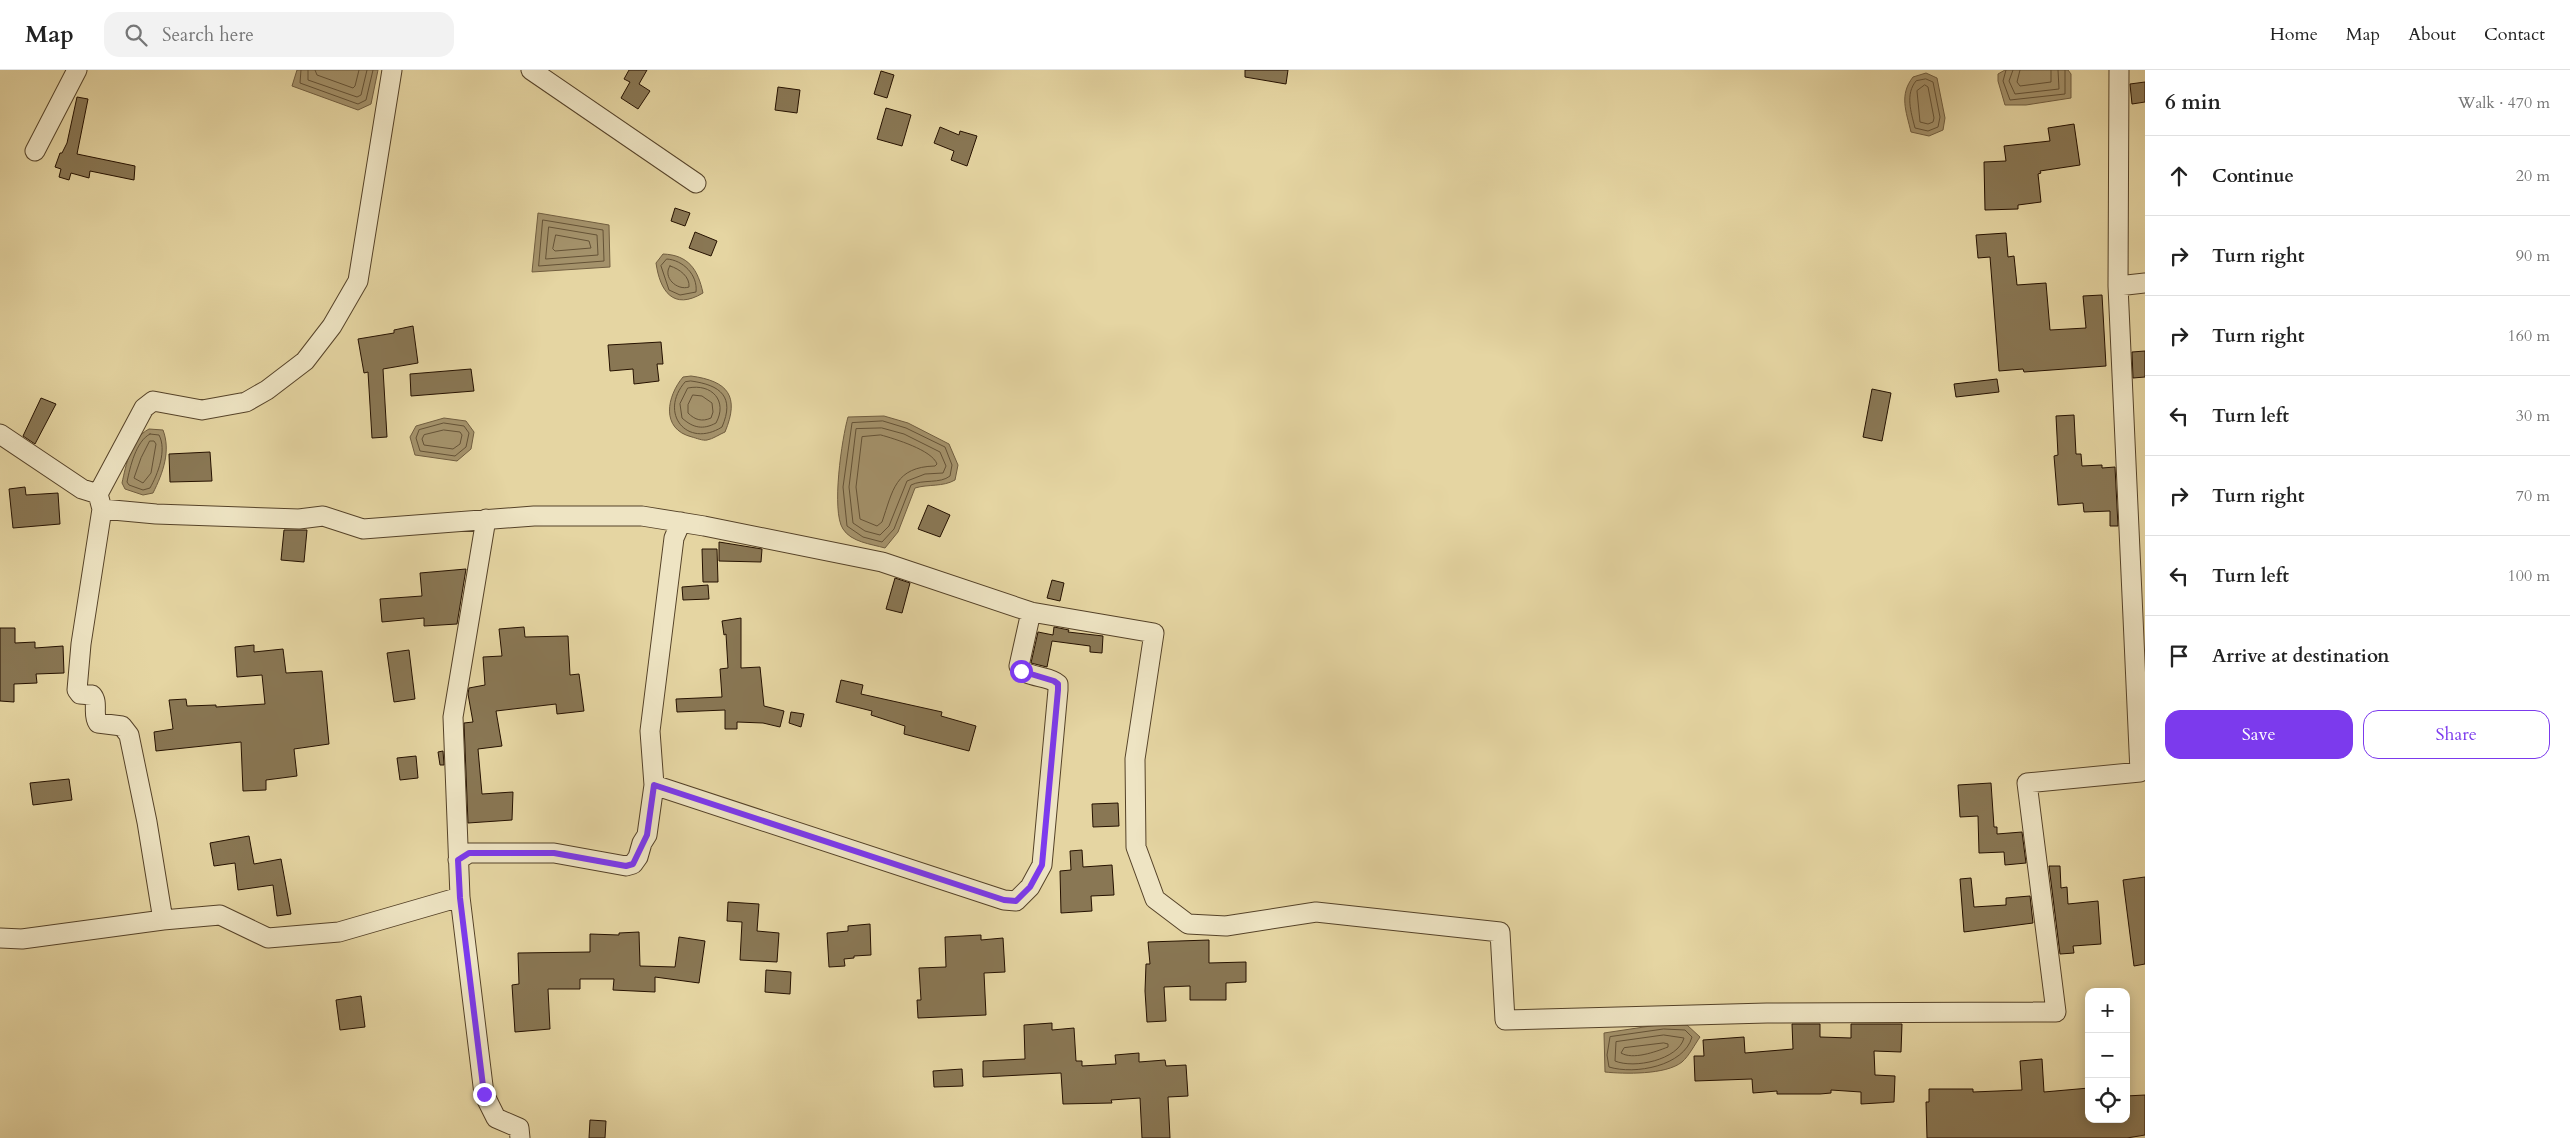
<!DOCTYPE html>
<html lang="en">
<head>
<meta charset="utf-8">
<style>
	body { margin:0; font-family:Cardo,serif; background:#f2f2f2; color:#222 }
	.controls { position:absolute; right:15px; bottom:15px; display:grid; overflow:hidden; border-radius:10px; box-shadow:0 2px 12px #0003 }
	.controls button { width:45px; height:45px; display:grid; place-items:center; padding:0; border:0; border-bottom:1px solid #e0e0e0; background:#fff; color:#222; font:25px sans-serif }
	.stop { position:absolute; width:15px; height:15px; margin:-11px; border:4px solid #7c3aed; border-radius:50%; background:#fff }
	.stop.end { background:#7c3aed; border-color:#fff; box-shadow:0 1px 5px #0008 }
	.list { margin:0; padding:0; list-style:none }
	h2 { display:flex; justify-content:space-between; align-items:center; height:65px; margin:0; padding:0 20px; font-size:21px }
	h2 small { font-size:16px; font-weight:400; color:#767676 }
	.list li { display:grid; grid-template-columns:32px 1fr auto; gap:15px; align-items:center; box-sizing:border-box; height:80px; padding:0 20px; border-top:1px solid #e0e0e0 }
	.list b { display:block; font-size:19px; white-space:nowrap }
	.list em { font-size:16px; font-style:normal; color:#767676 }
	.actions { display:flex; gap:10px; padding:15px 20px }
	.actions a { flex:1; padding:11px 0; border:1px solid #7c3aed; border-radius:15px; text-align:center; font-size:18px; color:#7c3aed }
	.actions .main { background:#7c3aed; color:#fff }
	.icon { flex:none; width:28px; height:28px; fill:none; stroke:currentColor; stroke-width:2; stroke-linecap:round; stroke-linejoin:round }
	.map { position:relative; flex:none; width:2145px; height:1068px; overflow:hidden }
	header { display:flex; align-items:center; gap:30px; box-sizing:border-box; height:70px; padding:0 25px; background:#fff; border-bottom:1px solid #e0e0e0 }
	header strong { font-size:24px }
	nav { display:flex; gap:28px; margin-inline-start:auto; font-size:18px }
	.search { width:350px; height:45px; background:#f2f2f2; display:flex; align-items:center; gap:12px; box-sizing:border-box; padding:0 18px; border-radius:15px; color:#767676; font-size:19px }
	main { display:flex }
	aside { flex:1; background:#fff }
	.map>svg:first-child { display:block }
</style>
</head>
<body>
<header>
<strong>Map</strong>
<div class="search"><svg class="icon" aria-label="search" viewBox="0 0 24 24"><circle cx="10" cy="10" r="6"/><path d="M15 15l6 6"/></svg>Search here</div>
<nav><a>Home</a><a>Map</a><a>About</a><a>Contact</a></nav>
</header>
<main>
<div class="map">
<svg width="2145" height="1068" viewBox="0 0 2145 1068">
	<rect width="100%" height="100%" fill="#e5d5a2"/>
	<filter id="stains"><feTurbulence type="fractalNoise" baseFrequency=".004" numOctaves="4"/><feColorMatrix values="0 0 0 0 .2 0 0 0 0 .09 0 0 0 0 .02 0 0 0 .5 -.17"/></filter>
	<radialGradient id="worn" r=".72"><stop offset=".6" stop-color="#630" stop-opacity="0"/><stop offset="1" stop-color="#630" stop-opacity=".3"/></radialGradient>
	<path fill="#a4926b" stroke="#715e40" d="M297,0H378L371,34L358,40L292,16Z
		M2005,0H2068L2071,4V28L2026,35H2005L1998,11V4Z
		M1926,3L1937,8L1945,48L1943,60L1929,66L1911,62C1906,41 1899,25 1913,7Z
		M538,143L609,155L610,197L532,202Z
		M663,184C689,185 698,200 703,223C673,241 660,221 656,193Z
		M691,306C728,311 740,326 725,362C720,364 713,369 707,370C703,371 696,368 692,367C660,359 667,326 683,307Z
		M884,346L908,353L949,374L958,395L955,410C943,417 928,414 915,418L898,462L885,478C871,474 851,472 843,459C831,441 842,368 848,347Z
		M444,348L466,351L474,362L471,379L457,391L415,385L410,367L416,356Z
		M149,359L163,360C171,381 163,403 153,423L143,425L125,419L122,413C126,395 131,368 149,359Z
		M1664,954L1687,955L1700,967C1695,974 1689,986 1682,992C1666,1005 1624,1004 1605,1002L1604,963Z"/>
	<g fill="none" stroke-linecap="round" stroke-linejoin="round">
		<path stroke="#645236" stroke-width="1" d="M301,0L300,13L358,34L366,30L373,0
			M308,0V10L357,27L361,25L367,0
			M315,0L317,5L353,18L355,16L359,0
			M2006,0L2003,11L2010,30L2065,24V0
			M2013,0L2009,11L2015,24L2059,19L2058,0
			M2020,0L2017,12L2020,16L2051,12V0
			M1926,9L1933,12L1940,47L1938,57L1928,61L1915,58C1911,42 1905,24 1916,11Z
			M1925,15L1928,17L1934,48L1933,52L1928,54L1920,52L1917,21Z
			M543,150L603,160L604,191L539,196Z
			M549,157L597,165L598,185L546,189Z
			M556,165L589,171L591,178L555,181L553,179Z
			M667,189C683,190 698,205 696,222L680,225L669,220L661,196Z
			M670,196C680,199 690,207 689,217C677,221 662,207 670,196Z
			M691,311C721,315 735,327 722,357C687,379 658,343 685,312Z
			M688,318C712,313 728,331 716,353C703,360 693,358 682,348L680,334Z
			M693,325L702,326L712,333L713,342L711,348C702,352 695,350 688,343V335Z
			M883,351L906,358L945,377L952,395L950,406C940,414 923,409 911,415L894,459L882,472L863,467L847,456L843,417L852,353Z
			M444,353L464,356L469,363L466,377L455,386L420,381L416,368L419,360Z
			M882,358L904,364L940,382L946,396L943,403L925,404L907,411L889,456L880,465L865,461L853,453L849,417L856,359Z
			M444,360L460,362L462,365L460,374L453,379L424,375L422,369L424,365Z
			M150,364L159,365C167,380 158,404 150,418L143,420L129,415L127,412C130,397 136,371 150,364Z
			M881,365C895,369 932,380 937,394L935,396C895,397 893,420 882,452L877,456L860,449L856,417L862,367Z
			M150,371H154L156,374L151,403L143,413L134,408L141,388Z
			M1664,959L1685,960L1692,967C1684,996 1635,1005 1609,997L1607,985L1610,967Z
			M1664,965L1684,968C1678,990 1634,999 1615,991L1616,972Z
			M1664,973L1668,974V977C1655,982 1633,990 1621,983L1624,978Z"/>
	</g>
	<path fill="#897754" stroke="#251100" d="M629,0H647L639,14L650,21L638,39L621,28L630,12L624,9Z
		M1245,0H1288L1286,14L1245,7Z
		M881,1L894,5L887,28L874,24Z
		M2145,12V32L2132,34L2130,14Z
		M778,17L800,20L797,43L775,40Z
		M77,27L88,29L77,84L135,96L134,110L90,101L89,108L71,103L69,110L59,107L61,99L55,97L60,83H62L67,73Z
		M886,38L911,45L902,76L877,69Z
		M2074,54L2080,95L2040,101L2041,103L2038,104L2041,132L2018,135V139L1985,140L1984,92L2006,91L2004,76L2050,71L2048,58Z
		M940,57L959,65L960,61L977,66L967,96L951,90L954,81L934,73Z
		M675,138L690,143L685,156L671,151Z
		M695,162L717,171L711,186L689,178Z
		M2006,163L2008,187L2014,186L2017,215L2046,213L2050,260L2086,258L2083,226L2102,225L2106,296L2024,302L2023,299L1999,301L1990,187L1978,188L1976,165Z
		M413,256L418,293L383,299L387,367L372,368L368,302L364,303L358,269L394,263V260Z
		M661,272L663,294H657L659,311L634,314L633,299L610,301L608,275Z
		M2145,281V307L2133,308L2132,282Z
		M471,299L474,321L411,326L410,304Z
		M1997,309L1999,322L1956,327L1954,314Z
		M1872,319L1891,323L1882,371L1863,367Z
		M41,328L56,334L35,374L23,366Z
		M2074,345L2076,384H2081L2082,396L2102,395V398L2115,397L2118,456H2110V441L2084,442L2083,433L2058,435L2054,386L2058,385L2056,346Z
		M210,382L212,411L170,412L169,384Z
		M25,417L26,425L58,423L60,454L13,458L9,419Z
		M928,435L950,445L940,467L918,459Z
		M284,460H307L304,492L281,490Z
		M719,472L762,479L761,492L719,491Z
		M702,479H717L718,512H703Z
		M466,499L457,554L424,556V548L382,552L380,529L422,526L420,503Z
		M895,508L910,513L902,543L886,539Z
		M1052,510L1064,513L1060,531L1047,528Z
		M708,515L709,529L683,530L682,517Z
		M741,548V598L760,597L764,636L784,641L780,657L763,653L737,652V659H725V640L677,642L676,629L722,627L720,599L728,598L726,564L724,565L722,551Z
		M524,557L525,567L568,566L570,605L579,604L584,641L557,644L556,634L496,641L502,676L478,679L482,724L513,722L512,750L468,753L464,653L473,652L468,624L469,618L485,615L483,587L502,586L499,559Z
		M1054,557L1069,560L1068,562L1103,566L1102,583L1090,582V576L1052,571L1047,597L1031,593L1038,562L1053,565Z
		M0,558H15V573L35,572V578L63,576L64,603L36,604L37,613L14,614V632L0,631Z
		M254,575V582L283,579L286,603L322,601L329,674L294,679L297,706L266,710V720L243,721L241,672L156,681L154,662L173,659L169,630L186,629L187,636L216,635V637L265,634L262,605L237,607L235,577Z
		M409,580L415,629L394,632L387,583Z
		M841,610L863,615L861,624L942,642L941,646L976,656L969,681L904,664L905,656L871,645L872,641L836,632Z
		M791,642L804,644L801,657L789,653Z
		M443,681L444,695H440L438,682Z
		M416,686L418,708L400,710L397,688Z
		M69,709L72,730L33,735L30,713Z
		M1991,713L1994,757H1997V764L2022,762L2026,793L2005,795L2004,782L1979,783L1978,746L1960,747L1958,715Z
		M1118,733L1119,756L1093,757L1092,734Z
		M249,766L254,794L281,789L291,844L277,846L273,815L238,820L235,793L214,796L210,773Z
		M1082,780L1083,797L1112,795L1114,825L1091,826L1092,841L1061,843L1060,801L1071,800L1070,781Z
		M2049,796H2060L2061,818L2067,817L2068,834L2098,831L2101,874L2073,876L2074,883L2060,884Z
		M2145,807V894L2134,896L2123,810Z
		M1971,808L1974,837L2006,835V828L2030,826L2033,853L1964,862L1960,809Z
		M728,832L759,834L757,861L779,863L777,892L740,890L742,852L727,851Z
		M870,854L871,885L854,886V888L844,889L845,896L829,897L827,863L848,861V856Z
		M639,862L640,896L675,897L679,867L705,871L699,913L655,907V922L613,920L614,909H580V919H548L550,959L515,962L512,915L519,914L518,883L590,882V864L619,865V863Z
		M981,865V870L1003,868L1005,902L984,903L986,945L918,948L917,930H921L919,898L946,897L945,867Z
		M1209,870V893L1246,892V912L1226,913V930H1190V916L1164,917L1166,951L1147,952L1145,921L1146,894H1150L1148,872Z
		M766,900L791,902L790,924L765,922Z
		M361,926L365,957L340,960L336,930Z
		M1052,953V960L1074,958L1076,991H1082V996L1116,994L1115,985L1139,983V992L1165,990L1166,996L1186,995L1188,1026L1168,1027L1170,1068H1142L1140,1028L1111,1030L1112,1033L1063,1034L1061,1003L983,1007V991L1025,989L1024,955Z
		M1792,954H1820V967L1851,968V954H1902L1901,982L1874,981L1875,1005L1895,1006L1894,1032L1861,1034V1022L1831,1020V1023L1820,1024H1777V1021L1753,1023L1752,1009L1695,1011L1694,986H1704L1703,970L1744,967L1745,983L1793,979Z
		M2042,989L2044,1022L2089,1018V1049H2128L2126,1026L2145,1025V1065L2127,1068H1927L1926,1032H1929V1019H1973V1022L2022,1020L2020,991Z
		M962,999L963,1016L934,1017L933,1001Z
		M590,1050L606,1051L605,1068H589Z"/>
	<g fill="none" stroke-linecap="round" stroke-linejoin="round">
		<defs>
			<path id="street" d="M392,0L358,211L332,256L305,291L267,320L246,332L202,340L153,331L144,338L98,424L102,439L156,444L299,449L323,446L363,459L534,446H642L704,456L882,492L1031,542L1154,563L1135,689L1136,777L1155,829L1188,854L1226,856L1316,842L1500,862L1505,950L1767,943L2056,942L2027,713L2140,702L2118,216L2145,213
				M531,0L696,113
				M35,81L77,0
				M2118,216L2119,0
				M0,364L82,419L98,424
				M102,439L81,574L77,620L80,624L92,625C99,633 92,644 98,653L122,656L129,665L147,752L163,850
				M486,449L453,647L460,827L484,1024L496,1048L519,1058L520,1068
				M654,715L1004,830L1016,831L1030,817L1042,795L1058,620V614C1048,605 1024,608 1019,596L1031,542
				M458,790L469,783H554L626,796L633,794L638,787L642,773L647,765L654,715L650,661L674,468L681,452
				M0,868L22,869L163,850L220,845L268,868L339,862L460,827"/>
		</defs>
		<use href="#street" stroke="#554228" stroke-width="21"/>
		<use href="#street" stroke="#eee4c3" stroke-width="19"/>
	</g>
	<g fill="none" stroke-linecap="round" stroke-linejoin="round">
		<path stroke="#7c3aed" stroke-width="6" d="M484,1024L460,828L458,790L469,783H554L626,796L633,794L647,765L654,715L1004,830L1016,831L1030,817L1042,795L1058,620V614L1054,611L1021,601"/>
	</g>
	<rect width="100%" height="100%" filter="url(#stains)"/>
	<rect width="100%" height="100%" fill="url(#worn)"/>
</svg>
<div class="controls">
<button>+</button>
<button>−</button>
<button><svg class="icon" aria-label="locate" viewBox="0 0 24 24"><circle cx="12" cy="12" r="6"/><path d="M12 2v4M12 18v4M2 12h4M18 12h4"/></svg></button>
</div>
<div class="stop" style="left:1021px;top:601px"></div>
<div class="stop end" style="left:484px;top:1024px"></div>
</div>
<aside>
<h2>6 min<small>Walk · 470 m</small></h2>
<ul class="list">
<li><svg class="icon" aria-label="ahead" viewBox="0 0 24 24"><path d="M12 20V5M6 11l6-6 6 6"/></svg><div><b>Continue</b></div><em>20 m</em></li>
<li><svg class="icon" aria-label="right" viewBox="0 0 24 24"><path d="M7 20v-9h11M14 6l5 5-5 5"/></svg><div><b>Turn right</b></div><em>90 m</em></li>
<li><svg class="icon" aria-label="right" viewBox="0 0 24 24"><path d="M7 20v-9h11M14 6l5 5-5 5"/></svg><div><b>Turn right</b></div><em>160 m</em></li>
<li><svg class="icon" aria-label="left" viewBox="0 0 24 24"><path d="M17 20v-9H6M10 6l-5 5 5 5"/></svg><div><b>Turn left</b></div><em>30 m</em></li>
<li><svg class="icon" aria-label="right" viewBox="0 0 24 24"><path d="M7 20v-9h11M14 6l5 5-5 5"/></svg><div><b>Turn right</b></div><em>70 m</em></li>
<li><svg class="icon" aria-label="left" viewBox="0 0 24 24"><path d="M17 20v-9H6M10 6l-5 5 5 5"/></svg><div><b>Turn left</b></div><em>100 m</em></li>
<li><svg class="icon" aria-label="arrive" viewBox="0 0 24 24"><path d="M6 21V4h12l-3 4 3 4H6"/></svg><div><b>Arrive at destination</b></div></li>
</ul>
<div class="actions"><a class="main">Save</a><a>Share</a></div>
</aside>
</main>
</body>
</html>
